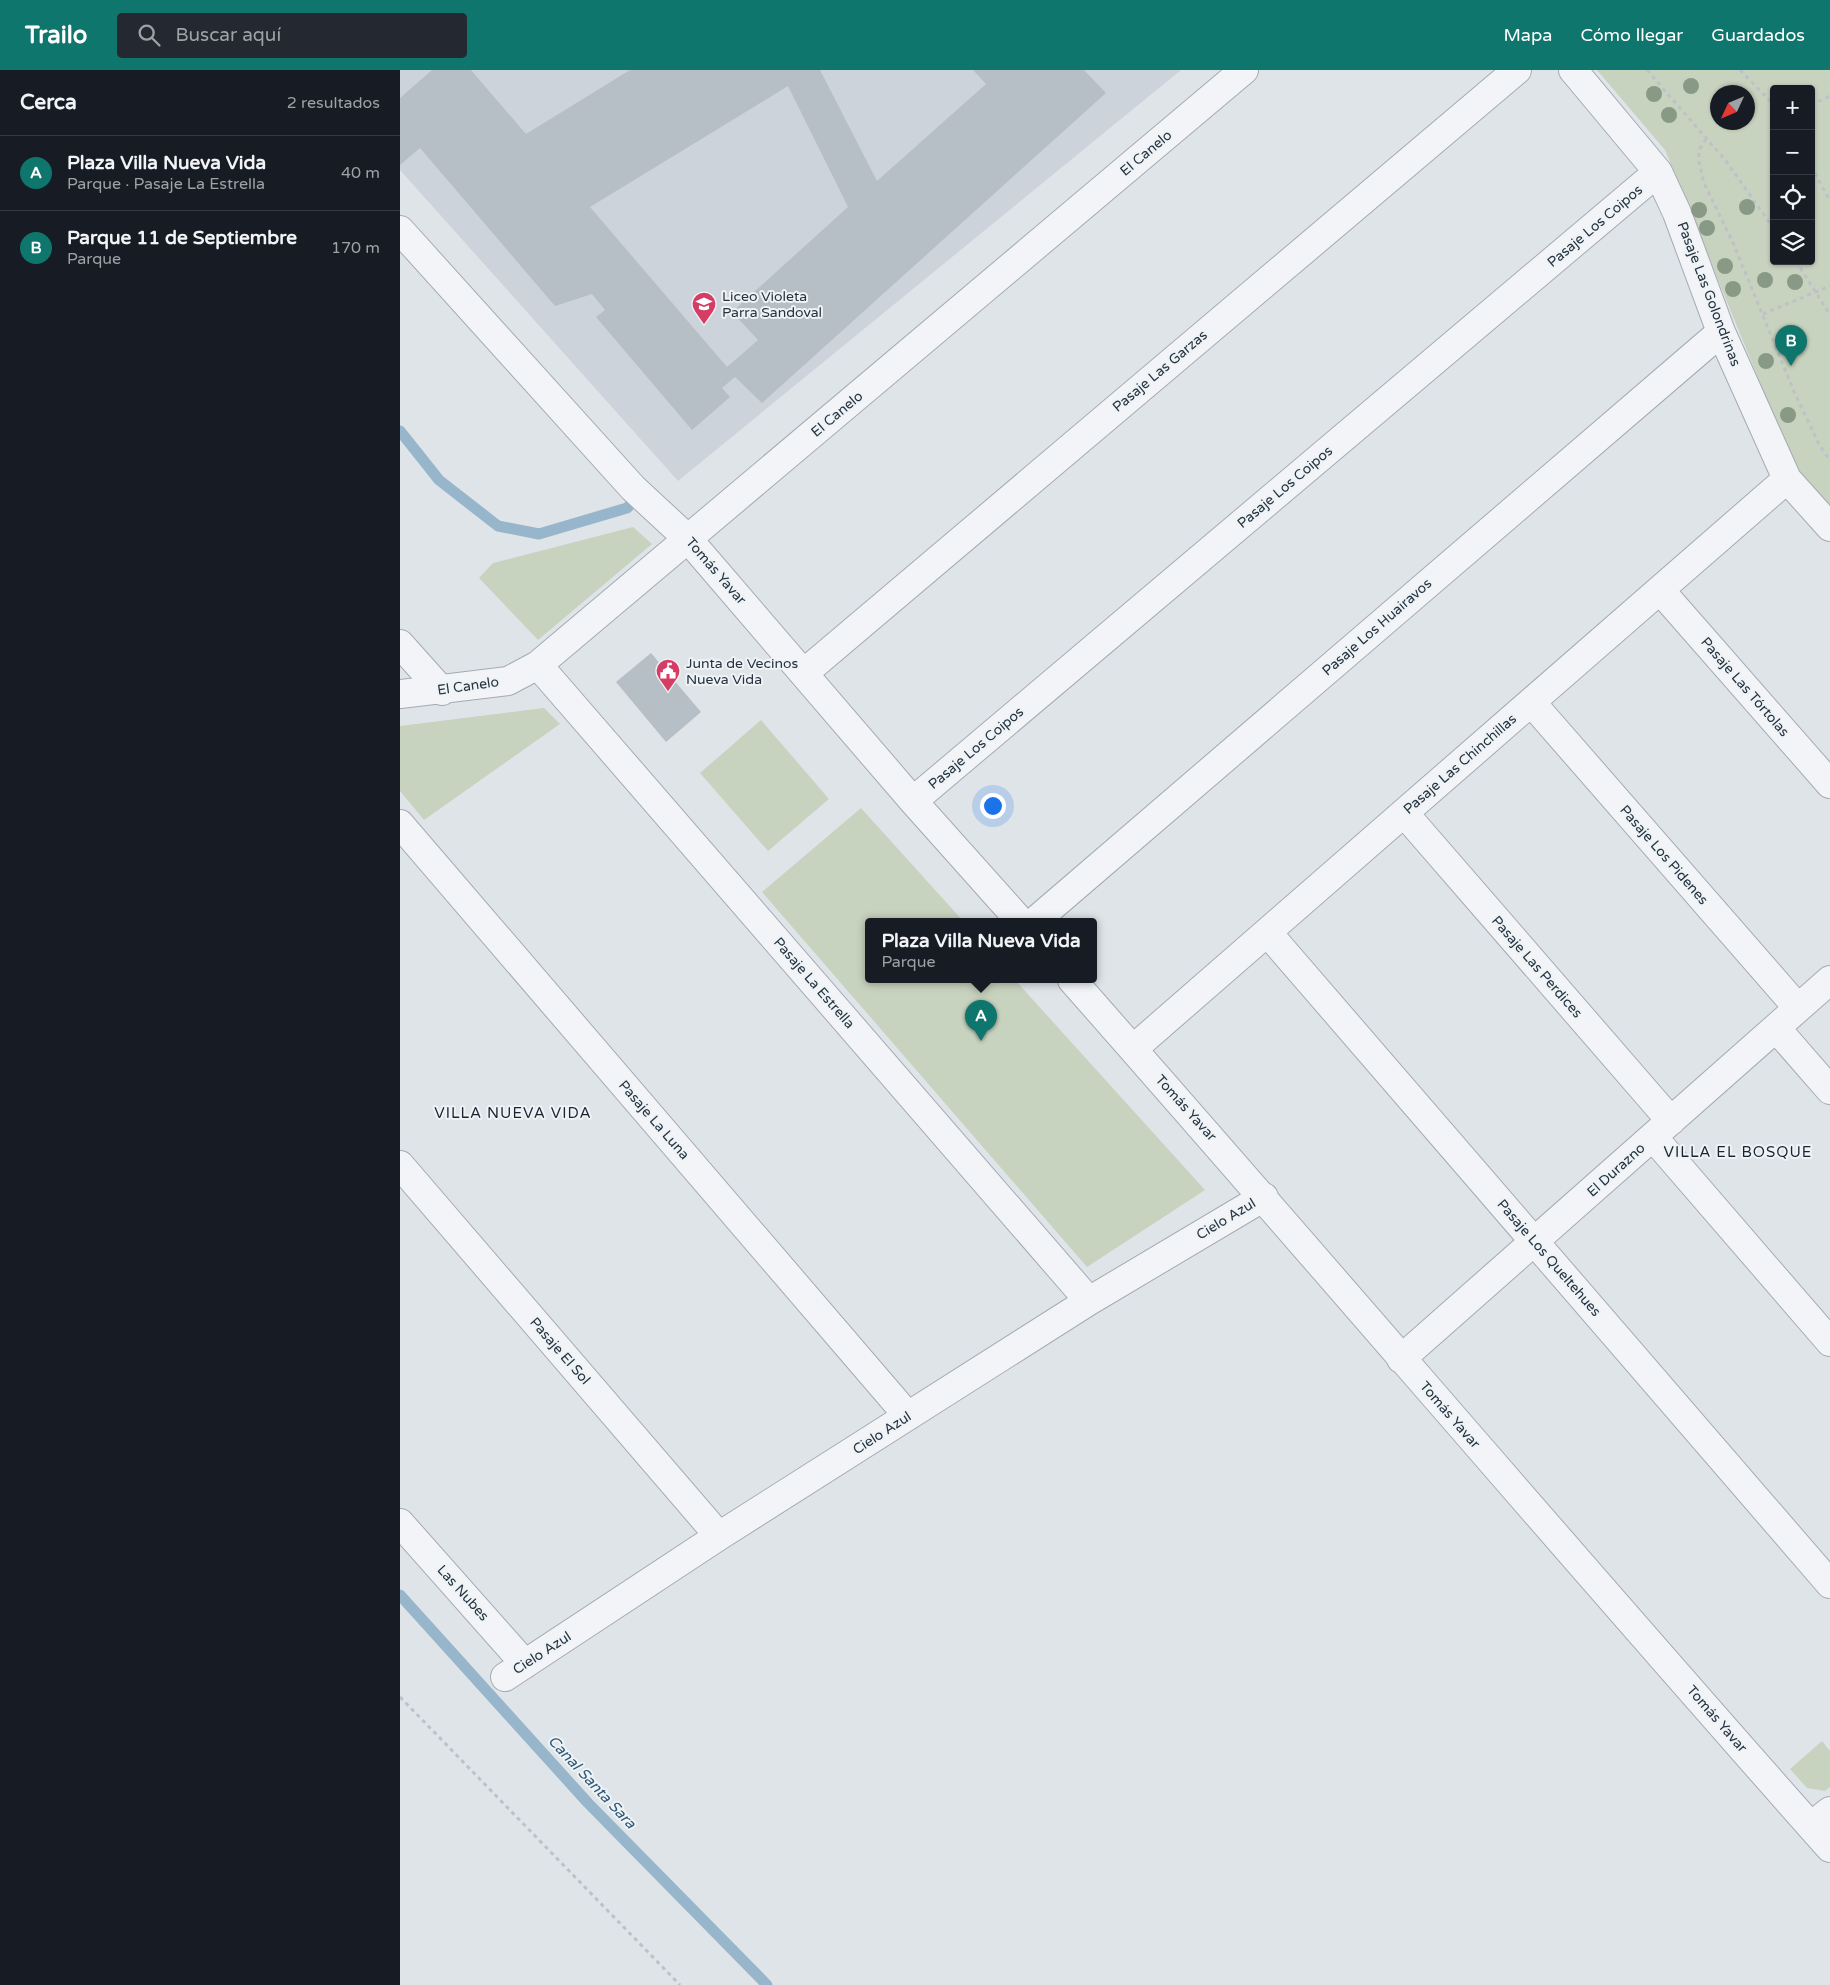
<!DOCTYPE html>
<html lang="es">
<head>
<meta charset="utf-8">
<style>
	body { margin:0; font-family:"Varela Round",sans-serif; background:#242831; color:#f1f3f6 }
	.controls { position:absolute; right:15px; top:15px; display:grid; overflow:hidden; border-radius:5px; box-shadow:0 1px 4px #0004 }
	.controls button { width:45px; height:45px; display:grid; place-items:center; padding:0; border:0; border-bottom:1px solid #363941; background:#171b24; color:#f1f3f6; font:25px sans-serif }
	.compass { position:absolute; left:1310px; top:15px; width:45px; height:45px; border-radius:50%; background:#171b24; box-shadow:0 1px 4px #0004; rotate:226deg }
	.you { position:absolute; left:592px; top:735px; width:18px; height:18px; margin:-12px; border:4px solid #fff; border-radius:50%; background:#1a73e8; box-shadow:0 0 0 8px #1a73e833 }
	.badge { display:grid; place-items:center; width:32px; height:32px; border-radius:50%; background:#0f766e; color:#fff; font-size:16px; font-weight:700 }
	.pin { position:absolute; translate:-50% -41px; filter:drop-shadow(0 1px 2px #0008) }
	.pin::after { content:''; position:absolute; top:26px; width:18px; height:15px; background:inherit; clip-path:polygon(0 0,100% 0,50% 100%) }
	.popup { position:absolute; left:465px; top:848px; width:232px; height:65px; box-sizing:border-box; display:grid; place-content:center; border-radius:5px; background:#171b24; filter:drop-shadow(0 1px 4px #0005); font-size:16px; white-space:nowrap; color:#9ea1a6 }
	.popup b { font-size:19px; color:#f1f3f6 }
	.popup::after { content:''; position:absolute; left:50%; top:100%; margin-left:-10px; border:10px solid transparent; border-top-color:#171b24 }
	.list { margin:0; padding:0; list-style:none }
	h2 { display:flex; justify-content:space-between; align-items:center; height:65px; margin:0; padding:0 20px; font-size:21px }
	h2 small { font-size:16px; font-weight:400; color:#9ea1a6 }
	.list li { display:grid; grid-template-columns:32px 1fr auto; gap:15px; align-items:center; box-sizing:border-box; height:75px; padding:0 20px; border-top:1px solid #363941 }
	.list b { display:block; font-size:19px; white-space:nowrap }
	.list p { margin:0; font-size:16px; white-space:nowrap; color:#9ea1a6 }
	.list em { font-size:16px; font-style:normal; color:#9ea1a6 }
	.icon { flex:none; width:28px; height:28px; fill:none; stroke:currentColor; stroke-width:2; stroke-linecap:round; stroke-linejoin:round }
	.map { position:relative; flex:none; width:1430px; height:1915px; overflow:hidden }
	header { display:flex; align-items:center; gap:30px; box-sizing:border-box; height:70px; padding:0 25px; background:#0f766e; color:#fff }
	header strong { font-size:24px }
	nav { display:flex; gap:28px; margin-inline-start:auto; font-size:18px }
	.search { width:350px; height:45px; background:#242831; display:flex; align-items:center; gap:12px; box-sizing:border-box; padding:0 18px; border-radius:5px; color:#9ea1a6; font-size:19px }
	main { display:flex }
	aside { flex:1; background:#171b24 }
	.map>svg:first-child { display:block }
</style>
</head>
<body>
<header>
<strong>Trailo</strong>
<div class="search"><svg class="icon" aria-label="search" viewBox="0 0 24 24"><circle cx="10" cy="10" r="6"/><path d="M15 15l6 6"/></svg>Buscar aquí</div>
<nav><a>Mapa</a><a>Cómo llegar</a><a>Guardados</a></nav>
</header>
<main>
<aside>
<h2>Cerca<small>2 resultados</small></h2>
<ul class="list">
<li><span class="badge">A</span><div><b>Plaza Villa Nueva Vida</b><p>Parque · Pasaje La Estrella</p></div><em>40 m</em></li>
<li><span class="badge">B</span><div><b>Parque 11 de Septiembre</b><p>Parque</p></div><em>170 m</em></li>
</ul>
</aside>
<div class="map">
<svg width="1430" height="1915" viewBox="0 0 1430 1915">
	<rect width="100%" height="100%" fill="#dfe4e9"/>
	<path fill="#cdd3db" d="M0,0H781L278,411L0,100Z"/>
	<path fill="#c7d3bf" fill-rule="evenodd" d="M1197,0H1430V439L1396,401L1265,80ZM1374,19H1411V191H1374ZM1318,22H1348V52H1318Z
		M233,457L252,474L138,570L79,508L93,493Z
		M144,638L160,654L24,750L0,721V656Z
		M361,650L429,729L368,781L300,703Z
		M461,738L564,852H468V910H615L805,1120L687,1197L362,822Z
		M1422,1671L1430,1681V1717L1425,1721L1407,1718L1390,1699Z"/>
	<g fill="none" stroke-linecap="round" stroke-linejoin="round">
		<path stroke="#98b6cb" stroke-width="11" d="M0,361L39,410L98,456L139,464L227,438L229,436
			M0,1525L188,1733L367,1915"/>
	</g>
	<path fill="#b6bec6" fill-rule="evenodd" d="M32,0H71L126,64L230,0H420L477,111L586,14L573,0H684L706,23L362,333L335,307L322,318L330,327L292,360L196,247L205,240L192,224L155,236L20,78L0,95V28ZM388,16L448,137L332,242L358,270L327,297L190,137Z
		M251,583L301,642L266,672L216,612Z"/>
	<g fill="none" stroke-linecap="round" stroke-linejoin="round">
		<defs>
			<path id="street" d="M1173,0L1258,102L1277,143L1321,262L1387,409L1430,457
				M0,160L233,418L288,469L513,731L621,852
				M1260,520L1430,714
				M0,574L42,621
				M138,595L689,1231
				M404,603L1117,0
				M0,624L108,611L138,595L844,0
				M1131,632L1398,938
				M513,731L1258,102
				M1004,743L1271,1051
				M0,754L508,1346
				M634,852L1321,262
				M867,862L1430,1514
				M672,910C926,1198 1175,1491 1430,1778
				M1376,958L1430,1020
				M733,979L1387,409
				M1253,1067L1430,1272
				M0,1095L319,1466
				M1001,1289L1430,910
				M0,1453L125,1594
				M105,1607L319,1466L689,1231L864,1127
				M1411,1756L1430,1741"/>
		</defs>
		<use href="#street" stroke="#a4abb3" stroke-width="30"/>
		<path stroke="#bdc2c8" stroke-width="3" stroke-dasharray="4 4" stroke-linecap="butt" d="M1247,0L1326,91L1374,159
			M1340,0L1374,35
			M1411,35L1430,26
			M1306,69L1299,80V92L1304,113L1334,175L1395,324L1419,374L1430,391
			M1411,96L1430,131
			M1396,191L1430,245
			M1363,244L1430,216
			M0,1627L280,1915"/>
		<use href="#street" stroke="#f2f4f7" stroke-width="28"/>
	</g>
	<g fill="#889a85">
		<circle cx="1291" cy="16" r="8"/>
		<circle cx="1254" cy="24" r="8"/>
		<circle cx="1269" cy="45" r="8"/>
		<circle cx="1347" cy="137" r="8"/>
		<circle cx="1299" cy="140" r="8"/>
		<circle cx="1307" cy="158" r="8"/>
		<circle cx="1325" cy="196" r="8"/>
		<circle cx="1365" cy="210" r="8"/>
		<circle cx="1395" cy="212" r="8"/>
		<circle cx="1333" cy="219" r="8"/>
		<circle cx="1366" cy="291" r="8"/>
		<circle cx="1388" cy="345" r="8"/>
	</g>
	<defs>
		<symbol id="school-pin" viewBox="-11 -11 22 30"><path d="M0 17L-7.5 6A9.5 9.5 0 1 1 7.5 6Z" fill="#d53d64" stroke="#eef3f6"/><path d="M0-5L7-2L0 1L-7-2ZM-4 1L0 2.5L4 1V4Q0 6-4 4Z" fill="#fff"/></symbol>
		<symbol id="civic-pin" viewBox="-11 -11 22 30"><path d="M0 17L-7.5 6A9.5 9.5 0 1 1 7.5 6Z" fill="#d53d64" stroke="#eef3f6"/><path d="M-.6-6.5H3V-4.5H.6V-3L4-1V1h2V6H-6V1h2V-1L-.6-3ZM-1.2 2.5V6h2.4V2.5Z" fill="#fff"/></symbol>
	</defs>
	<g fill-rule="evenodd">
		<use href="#school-pin" x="290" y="220" width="28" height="38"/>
		<use href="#civic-pin" x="254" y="587" width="28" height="38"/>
	</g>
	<g text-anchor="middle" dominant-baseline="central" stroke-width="4" stroke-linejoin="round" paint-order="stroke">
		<g font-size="14" fill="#273341" stroke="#eef3f6">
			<text transform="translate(746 83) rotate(-40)">El Canelo</text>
			<text transform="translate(1195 156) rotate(-40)">Pasaje Los Coipos</text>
			<text transform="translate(1309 224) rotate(69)">Pasaje Las Golondrinas</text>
			<text transform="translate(760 301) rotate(-40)">Pasaje Las Garzas</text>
			<text transform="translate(437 344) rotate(-40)">El Canelo</text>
			<text transform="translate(885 417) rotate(-40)">Pasaje Los Coipos</text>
			<text transform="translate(316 501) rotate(49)">Tomás Yavar</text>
			<text transform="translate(977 557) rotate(-41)">Pasaje Los Huairavos</text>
			<text transform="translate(68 616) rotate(-8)">El Canelo</text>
			<text transform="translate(1345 617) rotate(49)">Pasaje Las Tórtolas</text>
			<text transform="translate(576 678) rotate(-40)">Pasaje Los Coipos</text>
			<text transform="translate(1060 694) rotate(-41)">Pasaje Las Chinchillas</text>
			<text transform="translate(1264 785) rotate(49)">Pasaje Los Pidenes</text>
			<text transform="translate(1137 897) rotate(49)">Pasaje Las Perdices</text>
			<text transform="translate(414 913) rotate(49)">Pasaje La Estrella</text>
			<text transform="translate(786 1038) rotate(48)">Tomás Yavar</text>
			<text transform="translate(254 1050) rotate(49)">Pasaje La Luna</text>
			<text transform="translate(1216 1100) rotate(-42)">El Durazno</text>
			<text transform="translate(826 1149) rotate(-31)">Cielo Azul</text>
			<text transform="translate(1149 1188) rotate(49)">Pasaje Los Queltehues</text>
			<text transform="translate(160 1281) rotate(49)">Pasaje El Sol</text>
			<text transform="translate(1050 1345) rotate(49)">Tomás Yavar</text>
			<text transform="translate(482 1363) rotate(-33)">Cielo Azul</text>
			<text transform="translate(63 1523) rotate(48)">Las Nubes</text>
			<text transform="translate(142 1583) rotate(-33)">Cielo Azul</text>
			<text transform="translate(1317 1649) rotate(49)">Tomás Yavar</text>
		</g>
		<g font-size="14" fill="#273341" stroke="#eef3f6" text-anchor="start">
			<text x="322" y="226">Liceo Violeta<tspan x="322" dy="16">Parra Sandoval</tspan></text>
			<text x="286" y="593">Junta de Vecinos<tspan x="286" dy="16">Nueva Vida</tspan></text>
		</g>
		<g font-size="15" letter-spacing="1" fill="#192432" stroke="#eef3f6">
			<text x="113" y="1043">VILLA NUEVA VIDA</text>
			<text x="1338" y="1082">VILLA EL BOSQUE</text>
		</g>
		<g font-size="15" font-style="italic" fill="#2f5777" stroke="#eef3f6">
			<text transform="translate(192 1712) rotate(47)">Canal Santa Sara</text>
		</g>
	</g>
</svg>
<div class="controls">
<button>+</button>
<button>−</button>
<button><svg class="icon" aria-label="locate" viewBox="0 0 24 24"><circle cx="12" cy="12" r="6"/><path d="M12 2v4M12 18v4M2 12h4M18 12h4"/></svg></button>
<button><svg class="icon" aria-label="layers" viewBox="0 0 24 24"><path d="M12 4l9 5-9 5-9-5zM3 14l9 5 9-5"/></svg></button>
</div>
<svg class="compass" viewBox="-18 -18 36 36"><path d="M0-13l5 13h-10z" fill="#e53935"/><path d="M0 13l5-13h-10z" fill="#9ea1a6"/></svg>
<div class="you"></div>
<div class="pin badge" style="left:581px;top:971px">A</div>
<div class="popup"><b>Plaza Villa Nueva Vida</b>Parque</div>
<div class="pin badge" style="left:1391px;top:296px">B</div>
</div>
</main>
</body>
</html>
